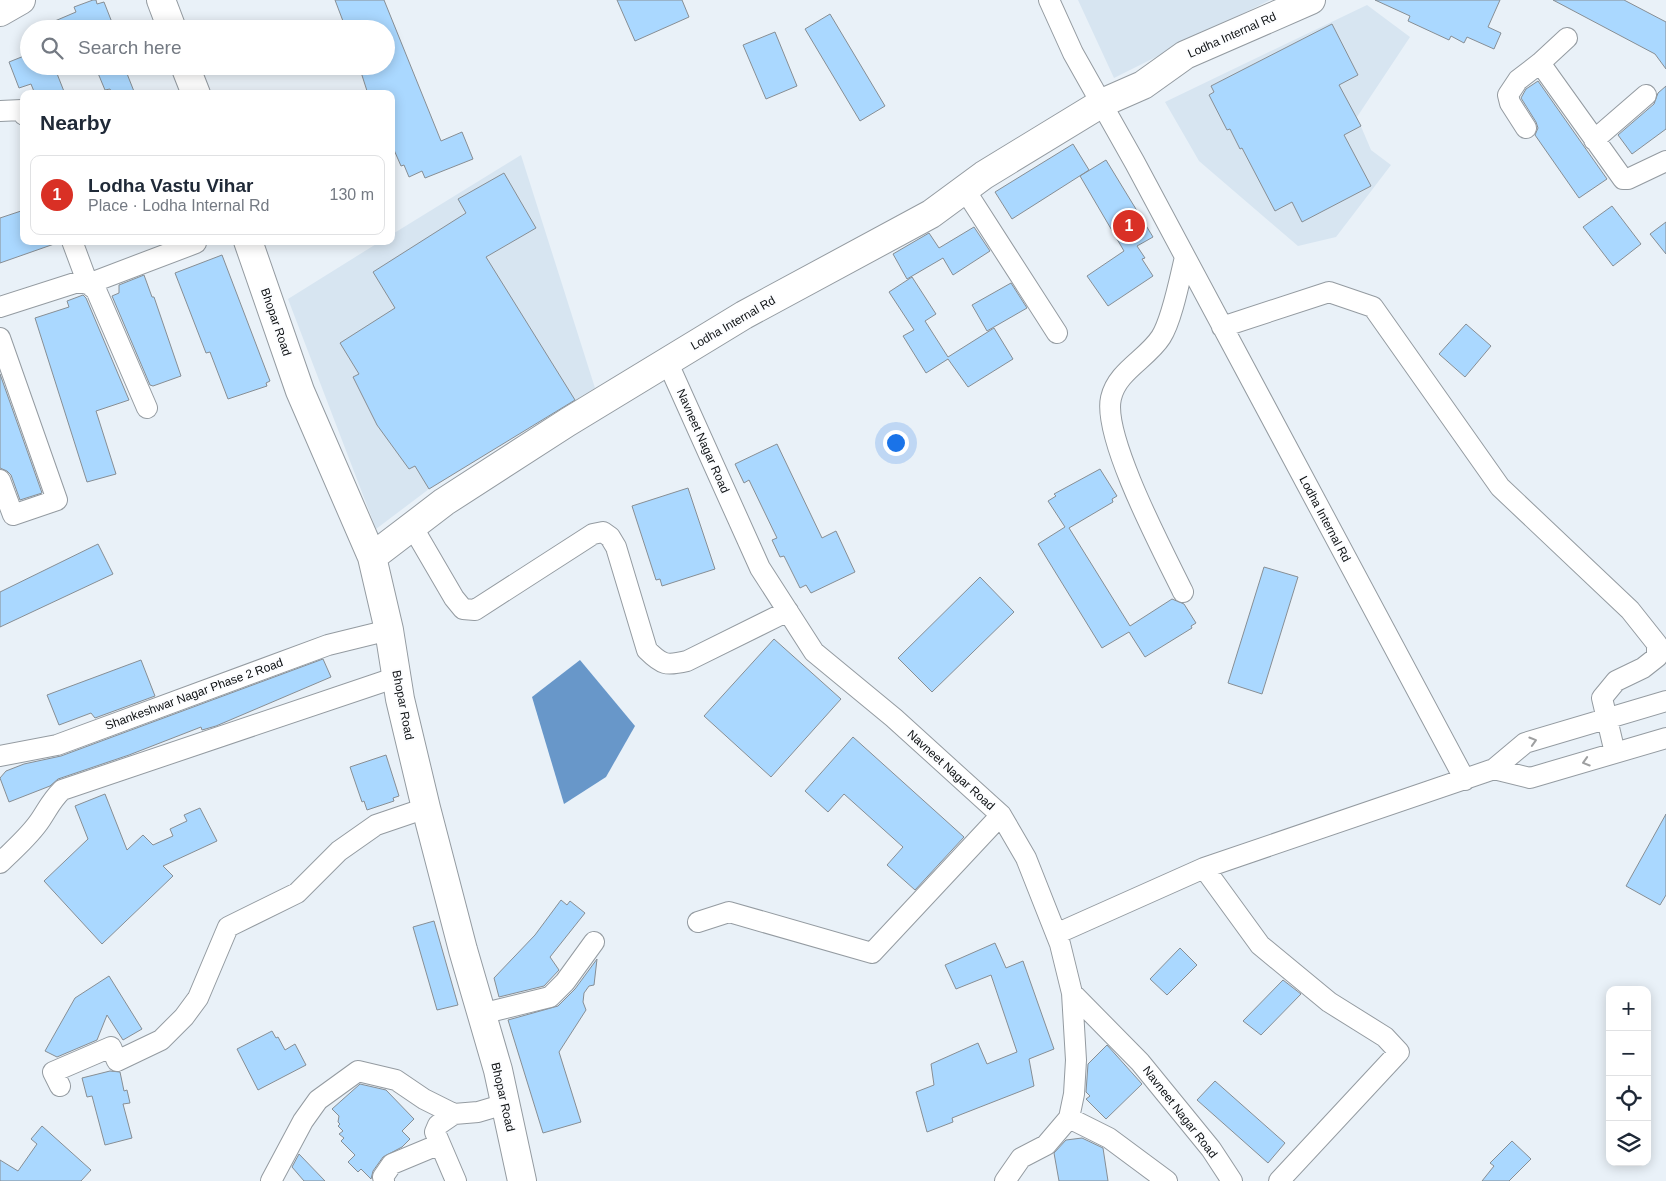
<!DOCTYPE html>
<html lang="en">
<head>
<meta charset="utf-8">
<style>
	body { margin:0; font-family:Helvetica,sans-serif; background:#f6f6f7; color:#1f2937 }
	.controls { position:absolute; right:15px; bottom:15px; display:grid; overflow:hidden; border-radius:10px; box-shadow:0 2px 12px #0003 }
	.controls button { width:45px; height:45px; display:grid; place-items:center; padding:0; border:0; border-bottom:1px solid #e0e1e3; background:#fff; color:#1f2937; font:25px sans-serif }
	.you { position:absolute; left:895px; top:442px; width:18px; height:18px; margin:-12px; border:4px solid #fff; border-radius:50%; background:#1a73e8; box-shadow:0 0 0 8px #1a73e833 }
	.badge { display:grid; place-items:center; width:32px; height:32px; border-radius:50%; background:#d93025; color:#fff; font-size:16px; font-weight:700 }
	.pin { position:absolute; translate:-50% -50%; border:2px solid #fff; box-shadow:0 1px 5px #0006 }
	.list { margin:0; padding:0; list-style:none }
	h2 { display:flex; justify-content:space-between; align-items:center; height:65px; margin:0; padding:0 20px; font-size:21px }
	h2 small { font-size:16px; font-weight:400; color:#747a83 }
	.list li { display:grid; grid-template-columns:32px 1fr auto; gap:15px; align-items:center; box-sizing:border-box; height:80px; margin:0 10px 10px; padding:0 10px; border:1px solid #e0e1e3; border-radius:10px }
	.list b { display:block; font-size:19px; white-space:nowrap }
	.list p { margin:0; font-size:16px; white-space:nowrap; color:#747a83 }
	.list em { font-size:16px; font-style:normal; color:#747a83 }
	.icon { flex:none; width:28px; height:28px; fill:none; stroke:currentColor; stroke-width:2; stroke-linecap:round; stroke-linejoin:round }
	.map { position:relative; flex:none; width:1666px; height:1181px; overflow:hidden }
	.search { position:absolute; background:#fff; box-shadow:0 2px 12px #0003; left:20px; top:20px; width:375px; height:55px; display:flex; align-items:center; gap:12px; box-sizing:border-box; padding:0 18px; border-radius:28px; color:#747a83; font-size:19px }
	.panel { position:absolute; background:#fff; box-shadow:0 2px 12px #0003; left:20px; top:90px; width:375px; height:155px; border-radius:10px }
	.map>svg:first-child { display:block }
</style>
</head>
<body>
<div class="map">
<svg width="1666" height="1181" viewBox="0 0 1666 1181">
	<rect width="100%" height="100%" fill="#e9f1f8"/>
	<path fill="#d7e5f1" d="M1078,0H1270L1114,78Z
		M1367,5L1410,37L1357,117L1371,150L1391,165L1336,237L1298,246L1199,161L1165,102Z
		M521,155L595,388L429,489L376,529L288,299L381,241H391V235Z"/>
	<path fill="#6897c9" d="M580,660L635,726L606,777L564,804L532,697Z"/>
	<path fill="#aad8ff" stroke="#878e94" d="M93,0H96L97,4L104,2L113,25L104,29H36L76,12L74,7Z
		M335,0H384L441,141L462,132L473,159L425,178L422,171L409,177L404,165L401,166L391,143V94H368L359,66H386V29H346Z
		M617,0H682L689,17L635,41Z
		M1375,0H1500L1488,27L1501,33L1494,49L1467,37L1464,43L1451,36L1449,40L1408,21L1410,16Z
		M1553,0H1624L1666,22V69L1655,54Z
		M830,14L885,106L860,121L805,29Z
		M1332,24L1358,75L1339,85L1361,126L1344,135L1371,186L1302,222L1292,202L1275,211L1242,148L1240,149L1230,129L1227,130L1209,95L1214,92L1211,86Z
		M775,32L797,86L766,99L743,45Z
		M29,54V66H54L65,94H35L31,84L19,88L9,62Z
		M95,66H124L135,94H112L110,89L105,90Z
		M1538,81L1607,179L1579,198L1535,135L1538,128L1536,122L1521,98L1526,89Z
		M1666,86V129L1632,154L1618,135L1654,104L1658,93Z
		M1073,144L1089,170L1012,219L995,192Z
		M1106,160L1153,237L1137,246L1145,258L1142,259L1153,276L1108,306L1087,276L1124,251L1080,176Z
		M504,173L536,228L486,257L575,400L429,489L415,466L409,469L377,425L353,377L359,374L340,343L395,308L373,272L466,213L458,199Z
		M1612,206L1641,244L1613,266L1583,227Z
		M24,210V241H56L57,243L0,263V218Z
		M1666,222V254L1650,234Z
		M974,227L990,251L953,275L943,258L907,279L893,254L929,233L939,248Z
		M222,255L270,381L266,383L267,386L228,399L210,352L206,353L175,273Z
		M144,275L152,297H154L181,376L153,386L150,385L112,296L119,293V285Z
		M912,277L936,314L925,321L948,357L994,328L1013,359L968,387L948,359L926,373L903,336L914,330L889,292Z
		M1011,283L1027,308L987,331L972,305Z
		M83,295L86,298L129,400L96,411L116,474L87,482L35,318L69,307L67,301Z
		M1466,324L1491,346L1465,377L1439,354Z
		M0,374L42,493L20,500L11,475L7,471L0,468Z
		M777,444L822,538L836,531L855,572L811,593L806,585L800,588L784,556L780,557L772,540L777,538L749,480L744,483L735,464Z
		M1100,469L1117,496L1112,499L1113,502L1069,528L1130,626L1172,599L1184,604L1196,623L1191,626L1192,628L1145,657L1129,632L1102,648L1038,544L1065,527L1048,501L1056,496L1054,494Z
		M688,488L715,569L662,586L660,579L656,580L632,506Z
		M98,544L113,574L0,627V592Z
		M1264,567L1298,577L1262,694L1228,683Z
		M980,577L1014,612L932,692L898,658Z
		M774,639L841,699L771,777L704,716Z
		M323,659L331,677L216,726L202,730L201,727L129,755L58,779L50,786L9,802L0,778L6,771L24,764L61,756Z
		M141,660L155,696L95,718L91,713L59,725L47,695Z
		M853,737L964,837L915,890L887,865L903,847L844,794L828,812L805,791Z
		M386,755L399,796L393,798L394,801L367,810L364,801L362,802L350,767Z
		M105,794L127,850L143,835L153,845L173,836L170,829L187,821L184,815L200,808L217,841L163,866L173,876L102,944L44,881L88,839L75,806Z
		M1666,814V895L1660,905L1626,886Z
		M561,900L567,905L570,901L585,913L550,957L559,970L544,986L499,997L494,978L535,935Z
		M434,921L458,1005L437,1010L413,927Z
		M995,943L1006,968L1023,961L1054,1049L1029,1059L1034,1086L952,1118L953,1122L927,1132L916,1092L934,1085L931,1064L978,1043L987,1064L1017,1052L991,975L956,989L945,965Z
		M1180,948L1197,965L1167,995L1150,979Z
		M597,959L594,985L589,986L584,993L583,1002L586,1010L559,1052L581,1122L543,1133L508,1020L558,1006L575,989Z
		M109,976L142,1029L123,1040L107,1015L97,1040L57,1057L45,1051L75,998Z
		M1283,980L1301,994L1261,1035L1243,1021Z
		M272,1031L276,1038L278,1037L285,1050L295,1044L306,1065L258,1090L237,1049Z
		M1107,1045L1142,1084L1106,1119L1086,1099L1090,1096L1086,1092L1088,1064Z
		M110,1071L120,1072L124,1091L127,1090L130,1103L123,1104L132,1138L105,1145L92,1096L87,1097L82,1078Z
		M1215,1081L1285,1143L1268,1163L1197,1100Z
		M360,1084L386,1090L414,1119L402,1131L410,1139L402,1147L383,1157L373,1171L371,1179L361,1169L358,1172L348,1162L355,1155L341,1141L344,1138L339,1134L343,1131L338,1126L340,1124L338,1122L339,1116L332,1109Z
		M42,1126L91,1170L81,1181H0V1160L18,1171L37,1144L31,1139Z
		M1082,1138L1103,1148L1108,1181H1059L1054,1153L1066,1140Z
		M1512,1141L1531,1159L1509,1181H1482L1494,1166L1490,1163Z
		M299,1154L325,1181H304L292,1167Z"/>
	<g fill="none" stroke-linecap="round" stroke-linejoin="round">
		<defs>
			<path id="street" d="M1049,0L1073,53L1135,163L1465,780
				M1567,38L1540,63L1623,179H1628L1666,161
				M0,111L22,110L24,115
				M1526,128L1510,103L1508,95L1518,80L1540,63
				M1594,140L1646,95
				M965,190L1057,333
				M72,241L88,284L196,243
				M0,307L78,282L88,284L96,290L147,408
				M1222,327L1329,292L1373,307L1500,487L1630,610L1657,644V657L1643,668L1616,681L1602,698L1615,753
				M0,338L57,500L13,515L0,480
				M667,361L760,568L814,652L894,718L1001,815L1026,858L1060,944L1072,993L1140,1062L1211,1149L1232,1181
				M412,526L454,598L463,609L475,610L593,534L603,532L610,537L616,547L647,650C662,665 666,666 687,661L788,611
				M1183,592C1164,553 1102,437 1111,398C1117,371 1147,359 1161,337C1172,320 1180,278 1185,257
				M0,756L57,745L328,645L389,630
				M1494,769L1530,778L1666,738
				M0,863C14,849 30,836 41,819C49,807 51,801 62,790L397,677
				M1204,868L1260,945L1329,1002L1385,1037L1399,1052L1279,1181
				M698,922L729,912L872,953L1001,815
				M1056,934L1204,868L1494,769L1525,743L1666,701
				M481,1014L550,997L565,982L594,942
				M60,1086L53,1072L111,1047L117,1061L161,1040L184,1017L198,998L228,927L297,893L339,851L376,825L426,808
				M454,1114L438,1125L435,1132L456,1181
				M1069,1118L1109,1138L1167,1181
				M271,1181L303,1121L318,1100L358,1071L396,1080L424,1099L454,1114L478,1112L505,1104
				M384,1181L383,1177L392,1164L440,1144
				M1005,1181L1021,1158L1046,1145L1069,1118L1074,1094L1076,1060L1072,993"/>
			<path id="secondary" d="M161,0L172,29
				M0,12L21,0
				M185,66L196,94
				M248,241L300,391L372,557L389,630L400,699L426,808L463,950L498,1070L522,1181
				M372,557L444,502L568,422L744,315L931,214L984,175L1102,103L1143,85L1185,55L1311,0"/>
		</defs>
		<use href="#street" stroke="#949ba1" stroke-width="22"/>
		<use href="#secondary" stroke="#949ba1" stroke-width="30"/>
		<use href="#street" stroke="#fff" stroke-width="20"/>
		<use href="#secondary" stroke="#fff" stroke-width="28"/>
	</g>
	<defs><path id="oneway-chevron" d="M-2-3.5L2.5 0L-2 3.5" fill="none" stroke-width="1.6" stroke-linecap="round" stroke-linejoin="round" transform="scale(1.25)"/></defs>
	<g stroke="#9e9fa0">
		<use href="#oneway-chevron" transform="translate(1533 741) rotate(-17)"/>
		<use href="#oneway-chevron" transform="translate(1586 762) rotate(163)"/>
	</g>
	<g text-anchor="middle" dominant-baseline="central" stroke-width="4" stroke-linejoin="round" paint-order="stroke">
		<g font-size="12" fill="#0d1012" stroke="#fcfdff">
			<text transform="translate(1232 35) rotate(-24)">Lodha Internal Rd</text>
			<text transform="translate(276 322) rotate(71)">Bhopar Road</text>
			<text transform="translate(733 323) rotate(-30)">Lodha Internal Rd</text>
			<text transform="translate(703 441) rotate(66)">Navneet Nagar Road</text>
			<text transform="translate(1325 519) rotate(62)">Lodha Internal Rd</text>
			<text transform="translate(194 694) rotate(-20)">Shankeshwar Nagar Phase 2 Road</text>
			<text transform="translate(403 705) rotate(79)">Bhopar Road</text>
			<text transform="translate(951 770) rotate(42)">Navneet Nagar Road</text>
			<text transform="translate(503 1097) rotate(77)">Bhopar Road</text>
			<text transform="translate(1180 1112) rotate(52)">Navneet Nagar Road</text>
		</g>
	</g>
</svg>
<div class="controls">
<button>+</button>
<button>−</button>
<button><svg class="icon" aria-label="locate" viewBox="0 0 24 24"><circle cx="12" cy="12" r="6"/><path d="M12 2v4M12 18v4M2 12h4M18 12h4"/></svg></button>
<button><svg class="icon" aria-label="layers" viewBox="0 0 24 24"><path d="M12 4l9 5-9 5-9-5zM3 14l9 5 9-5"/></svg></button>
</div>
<div class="you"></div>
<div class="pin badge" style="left:1129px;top:226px">1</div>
<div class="search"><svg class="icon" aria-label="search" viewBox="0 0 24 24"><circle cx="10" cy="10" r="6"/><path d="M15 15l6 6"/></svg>Search here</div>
<section class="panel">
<h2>Nearby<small></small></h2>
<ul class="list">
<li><span class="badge">1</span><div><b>Lodha Vastu Vihar</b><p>Place · Lodha Internal Rd</p></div><em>130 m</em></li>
</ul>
</section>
</div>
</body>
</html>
